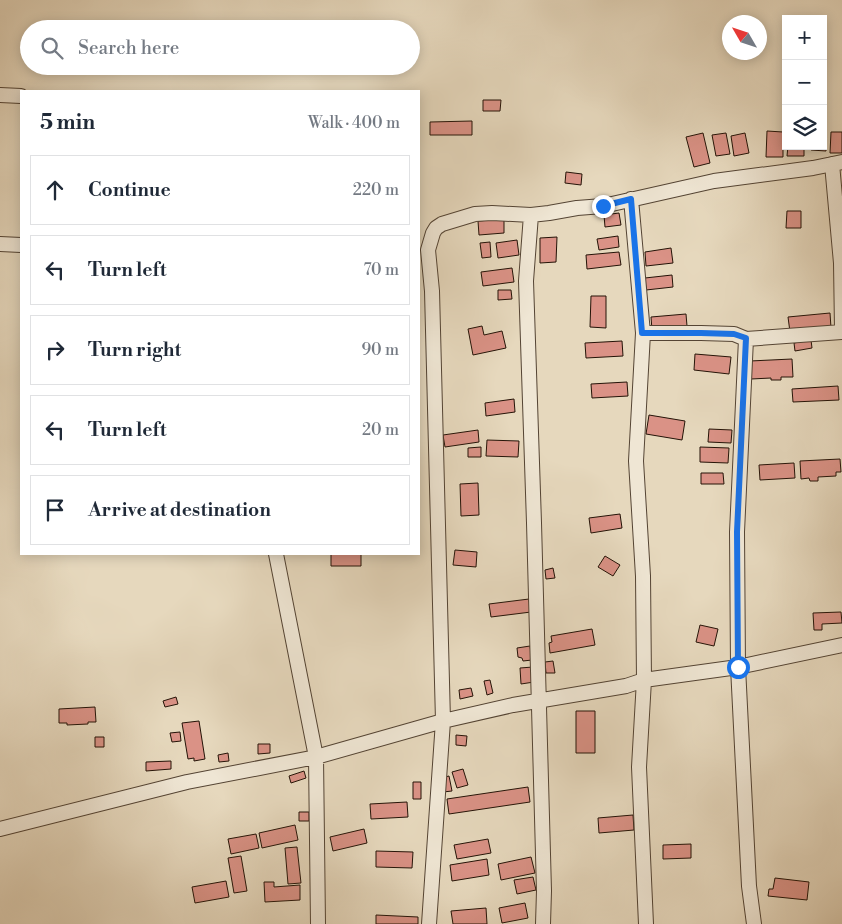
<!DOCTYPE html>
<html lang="en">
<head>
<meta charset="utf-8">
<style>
	body { margin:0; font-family:"Libre Bodoni",serif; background:#f2f2f3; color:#1f2937 }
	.controls { position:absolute; right:15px; top:15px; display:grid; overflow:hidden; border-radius:0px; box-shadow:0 2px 12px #0003 }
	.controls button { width:45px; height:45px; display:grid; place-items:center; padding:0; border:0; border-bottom:1px solid #e0e1e3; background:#fff; color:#1f2937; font:25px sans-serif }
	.compass { position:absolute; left:722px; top:15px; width:45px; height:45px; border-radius:50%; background:#fff; box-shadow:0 2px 12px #0003; rotate:309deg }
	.stop { position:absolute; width:15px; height:15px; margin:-11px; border:4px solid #1a73e8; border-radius:50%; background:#fff }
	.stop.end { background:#1a73e8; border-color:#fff; box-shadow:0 1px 5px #0008 }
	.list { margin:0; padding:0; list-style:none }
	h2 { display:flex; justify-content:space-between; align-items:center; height:65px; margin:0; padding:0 20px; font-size:21px }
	h2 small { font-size:16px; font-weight:400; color:#747a83 }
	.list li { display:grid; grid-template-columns:32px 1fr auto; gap:15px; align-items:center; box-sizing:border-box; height:70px; margin:0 10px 10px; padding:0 10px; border:1px solid #e0e1e3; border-radius:0px }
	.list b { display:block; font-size:19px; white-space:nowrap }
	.list em { font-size:16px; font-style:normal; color:#747a83 }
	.icon { flex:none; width:28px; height:28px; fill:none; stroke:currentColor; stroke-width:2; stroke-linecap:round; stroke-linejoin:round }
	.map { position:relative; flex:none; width:842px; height:924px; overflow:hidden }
	.search { position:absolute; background:#fff; box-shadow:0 2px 12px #0003; left:20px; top:20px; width:400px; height:55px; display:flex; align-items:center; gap:12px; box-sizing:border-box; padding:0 18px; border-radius:28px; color:#747a83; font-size:19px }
	.panel { position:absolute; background:#fff; box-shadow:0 2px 12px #0003; left:20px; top:90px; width:400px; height:465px; border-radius:0px }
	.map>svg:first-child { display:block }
</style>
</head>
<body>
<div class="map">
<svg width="842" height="924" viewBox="0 0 842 924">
	<rect width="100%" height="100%" fill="#e6d8bd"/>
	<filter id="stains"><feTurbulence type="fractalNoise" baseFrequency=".004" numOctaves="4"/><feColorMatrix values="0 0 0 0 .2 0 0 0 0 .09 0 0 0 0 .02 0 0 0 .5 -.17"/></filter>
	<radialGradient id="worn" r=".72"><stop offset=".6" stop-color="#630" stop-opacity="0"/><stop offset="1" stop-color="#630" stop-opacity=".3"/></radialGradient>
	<path fill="#da9286" stroke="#241307" d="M483,100H501L500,111H483Z
		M472,121V135H430V122Z
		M823,130H826V151L811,150V146H823Z
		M767,131L783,132V157H766Z
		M831,132H842V153H830Z
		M703,133L710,163L694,167L686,137Z
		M726,133L730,154L716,156L712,135Z
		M745,133L749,153L734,156L731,136Z
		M788,146H804V156H787Z
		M566,172L582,174L581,185L565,183Z
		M787,211H801V228H786Z
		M619,213L621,225L605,227L604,215Z
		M504,219V233L479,235L478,221Z
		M618,236L619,247L599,250L597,239Z
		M557,237L556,262L540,263V238Z
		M517,240L519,255L498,258L496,243Z
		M490,242L491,257L482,258L480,243Z
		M671,248L673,263L646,266L645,252Z
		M619,252L621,265L587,269L586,255Z
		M512,268L514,282L483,286L481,272Z
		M672,275L673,287L646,290L645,278Z
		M498,290H511L512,299L498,300Z
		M591,296H606V328L590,327Z
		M830,313L831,328L790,332L788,317Z
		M686,314L687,326L652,330L651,317Z
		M482,326L484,335L502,331L506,348L473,355L468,329Z
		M811,340L812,348L795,351L794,343Z
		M622,341L623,356L586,358L585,343Z
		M695,354L731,357L729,374L694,370Z
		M792,359L793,377H781V380H771V378L751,379L750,361Z
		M627,382L628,396L592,398L591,384Z
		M838,386L839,400L793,402L792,389Z
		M514,399L515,412L486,416L485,403Z
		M649,415L685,421L682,440L646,434Z
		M709,429L732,430L731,443L708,442Z
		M478,430L479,442L445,447L443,435Z
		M487,440L519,441L518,457L486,456Z
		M481,447V457H468V448Z
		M700,447L729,448L728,463L700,462Z
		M840,459L841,472H836V476L818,477V481H810L809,478L801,479L800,461Z
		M794,463L795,478L760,480L759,465Z
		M701,473H723L724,484H701Z
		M478,483L479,515L461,516L460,484Z
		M620,514L622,528L591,533L589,518Z
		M455,550L477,552L476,567L453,565Z
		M331,554H361V566H331Z
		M605,556L620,565L613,576L598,567Z
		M553,568L555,578L546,579L545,570Z
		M529,599L531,612L491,617L489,604Z
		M841,612L842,623L822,624V630H814L813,613Z
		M700,625L718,629L714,646L696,642Z
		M592,629L595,645L550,653L549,643L552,642L551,636Z
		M530,646L532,660L523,661L522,658L518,657L517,648Z
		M553,661L555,673H546L545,662Z
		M533,667L534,682L521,684L520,668Z
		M490,680L493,693L487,695L484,681Z
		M471,688L473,696L460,699L459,690Z
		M176,697L178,704L165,707L163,701Z
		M95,707L96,722H88V724L67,725V723H59V709Z
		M576,711H595V753H576Z
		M199,721L205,759L194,761V758L188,759L182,723Z
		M180,732L181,741L172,742L170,733Z
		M456,735L467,736L466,746L456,745Z
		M95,737H104V747H95Z
		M258,744H270V753L258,754Z
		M228,753L229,761L219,762L218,755Z
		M171,761V769L146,771V762Z
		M463,769L468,785L457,788L452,772Z
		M304,771L306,778L291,783L289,776Z
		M449,776L452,791L443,792L441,778Z
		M413,782H421V799H413Z
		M528,787L530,802L449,814L447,799Z
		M407,802L408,817L371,819L370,804Z
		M299,812H309V821H299Z
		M633,815L634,830L599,833L598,818Z
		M295,825L298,840L262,848L259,833Z
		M364,829L367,843L333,851L330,837Z
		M256,834L259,848L231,854L228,839Z
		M488,839L491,853L457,859L454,845Z
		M691,844V858L663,859V845Z
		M297,847L301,883L288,884L285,848Z
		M376,851L413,852L412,868L376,867Z
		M241,856L247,891L234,893L228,858Z
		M531,857L535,873L501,880L498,864Z
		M487,859L489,875L452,881L450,865Z
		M533,877L536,890L517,894L514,880Z
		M775,878L809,882L807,900L768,896L769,889H773Z
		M226,881L229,897L195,903L192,887Z
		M264,882H274V887L300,885V900L265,902Z
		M525,903L528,918L502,923L499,908Z
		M486,908L487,924H453L451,911Z
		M376,915L418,917V924H376Z"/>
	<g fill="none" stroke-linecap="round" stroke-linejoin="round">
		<defs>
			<path id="minor" d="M0,95L21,96
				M832,164L841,263L842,330
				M631,199L643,333L636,461L643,576L644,680L639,767L646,924
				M531,215L526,281L534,523L544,891L543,924
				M0,244L21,245
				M643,333H701L734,334L746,339L842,332
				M746,339L737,532L738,667L749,886L754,924
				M276,554L316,757L318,924
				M0,829L187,782L316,757L443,721L513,705L626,686L644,680L738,667L842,645
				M429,924L443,721L432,291L428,250L433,233L436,228L442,224L475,214L492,213L531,215L549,213L577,208L603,206L714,181L813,168L842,162"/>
		</defs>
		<use href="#minor" stroke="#544434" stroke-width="16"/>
		<use href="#minor" stroke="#efe6d4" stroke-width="14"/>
	</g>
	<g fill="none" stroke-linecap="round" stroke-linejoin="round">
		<path stroke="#1a73e8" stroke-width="6" d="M603,206L631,199L642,333H701L734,334L746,338L737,532L738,667"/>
	</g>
	<rect width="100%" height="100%" filter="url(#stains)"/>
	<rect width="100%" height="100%" fill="url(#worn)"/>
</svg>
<div class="controls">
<button>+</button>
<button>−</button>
<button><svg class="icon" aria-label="layers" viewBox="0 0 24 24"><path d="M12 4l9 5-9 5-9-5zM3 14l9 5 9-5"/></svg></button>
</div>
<svg class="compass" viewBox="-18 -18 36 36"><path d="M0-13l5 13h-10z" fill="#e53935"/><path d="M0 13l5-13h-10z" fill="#747a83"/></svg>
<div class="stop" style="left:738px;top:667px"></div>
<div class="stop end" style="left:603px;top:206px"></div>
<div class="search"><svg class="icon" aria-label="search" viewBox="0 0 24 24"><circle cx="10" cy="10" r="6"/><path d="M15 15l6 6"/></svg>Search here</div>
<section class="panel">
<h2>5 min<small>Walk · 400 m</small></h2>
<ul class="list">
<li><svg class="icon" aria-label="ahead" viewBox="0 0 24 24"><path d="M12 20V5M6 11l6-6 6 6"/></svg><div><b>Continue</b></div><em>220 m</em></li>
<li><svg class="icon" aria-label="left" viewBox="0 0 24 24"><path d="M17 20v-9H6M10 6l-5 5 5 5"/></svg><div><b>Turn left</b></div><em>70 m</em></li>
<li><svg class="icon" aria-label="right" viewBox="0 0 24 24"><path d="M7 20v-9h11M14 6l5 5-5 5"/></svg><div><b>Turn right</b></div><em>90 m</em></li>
<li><svg class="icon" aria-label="left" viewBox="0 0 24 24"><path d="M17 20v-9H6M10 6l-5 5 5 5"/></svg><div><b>Turn left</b></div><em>20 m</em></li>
<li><svg class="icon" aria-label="arrive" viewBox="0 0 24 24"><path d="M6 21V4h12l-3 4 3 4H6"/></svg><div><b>Arrive at destination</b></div></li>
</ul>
</section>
</div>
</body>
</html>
